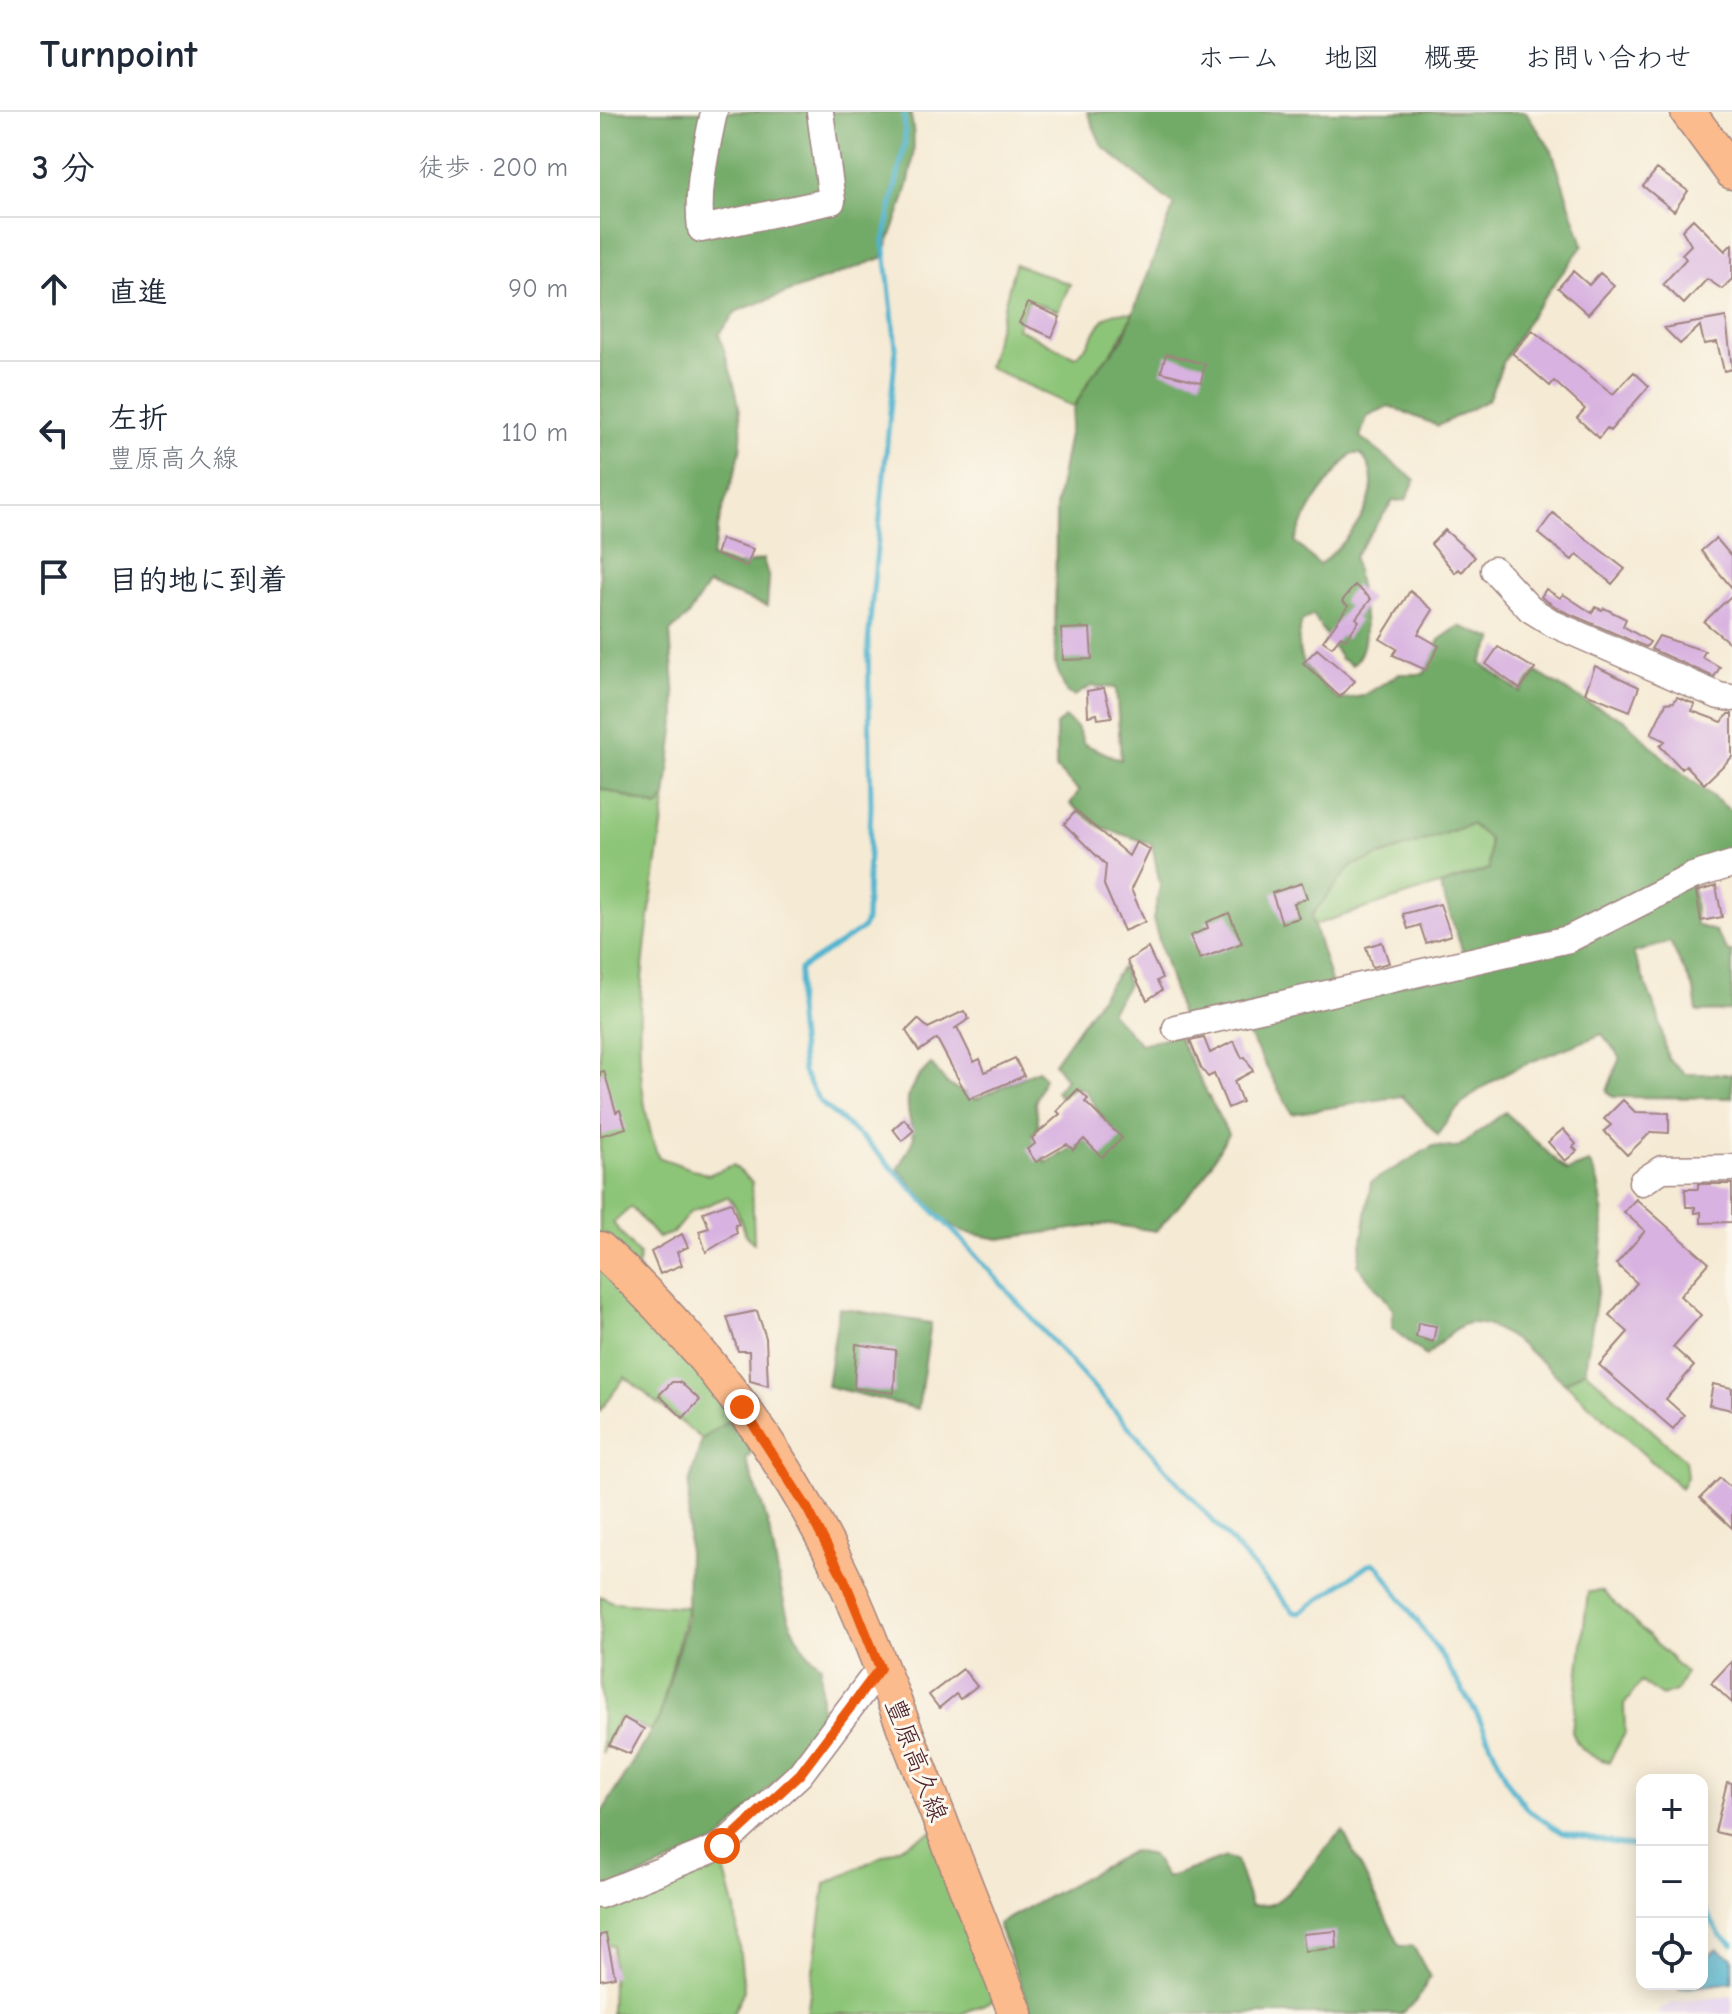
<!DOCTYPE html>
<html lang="ja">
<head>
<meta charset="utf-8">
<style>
	body { margin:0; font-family:"Comic Neue","Klee One",sans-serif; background:#f2f2f3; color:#1f2937 }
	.controls { position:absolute; right:24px; bottom:24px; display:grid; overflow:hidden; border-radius:16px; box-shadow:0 4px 20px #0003 }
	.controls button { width:72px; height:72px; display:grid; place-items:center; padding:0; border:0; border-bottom:2px solid #e0e1e3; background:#fff; color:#1f2937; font:40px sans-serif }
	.stop { position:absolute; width:24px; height:24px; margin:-18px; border:6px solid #ea580c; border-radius:50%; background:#fff }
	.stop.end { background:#ea580c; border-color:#fff; box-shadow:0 2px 8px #0008 }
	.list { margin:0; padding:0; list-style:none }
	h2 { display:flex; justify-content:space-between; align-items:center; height:104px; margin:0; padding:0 32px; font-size:34px }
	h2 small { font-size:26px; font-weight:400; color:#747a83 }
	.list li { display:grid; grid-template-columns:52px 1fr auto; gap:24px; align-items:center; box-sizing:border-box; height:144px; padding:0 32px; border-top:2px solid #e0e1e3 }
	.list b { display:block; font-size:30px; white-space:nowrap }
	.list p { margin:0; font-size:26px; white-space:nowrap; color:#747a83 }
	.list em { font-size:26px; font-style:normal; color:#747a83 }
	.icon { flex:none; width:44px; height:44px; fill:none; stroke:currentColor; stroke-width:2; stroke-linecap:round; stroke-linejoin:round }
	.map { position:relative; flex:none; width:1132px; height:1902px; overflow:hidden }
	header { display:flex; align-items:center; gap:48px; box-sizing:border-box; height:112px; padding:0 40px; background:#fff; border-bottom:2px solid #e0e1e3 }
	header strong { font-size:38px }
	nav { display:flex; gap:44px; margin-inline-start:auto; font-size:28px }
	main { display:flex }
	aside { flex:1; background:#fff }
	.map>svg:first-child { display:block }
</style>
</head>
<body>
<header>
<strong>Turnpoint</strong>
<nav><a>ホーム</a><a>地図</a><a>概要</a><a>お問い合わせ</a></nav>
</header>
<main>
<aside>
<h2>3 分<small>徒歩 · 200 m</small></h2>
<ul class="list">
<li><svg class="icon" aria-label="ahead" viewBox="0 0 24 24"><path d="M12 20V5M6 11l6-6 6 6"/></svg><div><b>直進</b></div><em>90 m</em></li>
<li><svg class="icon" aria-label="left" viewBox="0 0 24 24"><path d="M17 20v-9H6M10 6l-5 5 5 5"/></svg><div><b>左折</b><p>豊原高久線</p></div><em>110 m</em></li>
<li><svg class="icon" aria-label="arrive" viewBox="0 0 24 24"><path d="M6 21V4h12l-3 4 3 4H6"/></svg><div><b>目的地に到着</b></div></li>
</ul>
</aside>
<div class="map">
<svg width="1132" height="1902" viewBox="0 0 1132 1902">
	<rect width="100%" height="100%" fill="#fbf7ec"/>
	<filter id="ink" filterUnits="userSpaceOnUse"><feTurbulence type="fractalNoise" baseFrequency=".0125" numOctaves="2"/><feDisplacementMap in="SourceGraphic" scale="16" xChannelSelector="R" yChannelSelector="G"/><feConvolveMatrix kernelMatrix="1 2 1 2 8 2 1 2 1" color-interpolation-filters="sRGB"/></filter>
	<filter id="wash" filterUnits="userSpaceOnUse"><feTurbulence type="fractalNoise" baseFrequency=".006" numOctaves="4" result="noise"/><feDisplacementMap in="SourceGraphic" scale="32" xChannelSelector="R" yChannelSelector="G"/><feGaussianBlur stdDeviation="1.8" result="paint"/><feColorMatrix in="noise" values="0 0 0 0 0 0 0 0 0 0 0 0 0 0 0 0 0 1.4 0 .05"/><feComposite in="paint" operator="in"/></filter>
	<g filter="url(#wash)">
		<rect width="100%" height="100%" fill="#f5ead4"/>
		<path fill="#e6d2f0" d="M1132,1884V1902H1055L1073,1890Z"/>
		<path fill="#8dc578" stroke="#6c7252" stroke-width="2" d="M415,152L470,172L458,199L428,188L417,216L475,245C502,226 491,196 533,201C520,236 493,262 474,295L388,255Z
			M0,676L57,695L66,683C53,799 18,932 58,1045L108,1063L133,1053L152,1070L154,1131C138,1121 143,1097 127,1085L90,1100L73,1121L58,1126L31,1095L13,1111L39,1143L38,1157L135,1304L102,1327L25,1265L0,1299Z
			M872,712L889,727V757L714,813L711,804L751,754Z
			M985,1258L1085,1348L1087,1365L1081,1376L965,1271Z
			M1002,1479L1086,1561L1076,1579L1062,1584L1041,1570L1024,1593L1025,1621L1009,1650C992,1646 977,1637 972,1619L988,1480Z
			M0,1484L13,1490L87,1495L59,1606L51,1619L20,1605L2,1641Z
			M333,1719L399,1886L361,1902H207L225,1772Z
			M122,1749L135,1798L144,1878L133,1902H11L13,1833L0,1832V1795Z"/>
		<path fill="#72aa68" stroke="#5e644a" stroke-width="2" fill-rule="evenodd" d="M0,0H310C323,49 300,101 282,146L137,199L119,222C130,259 148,304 139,344C135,364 126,384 121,403C117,418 117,429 111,445L138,454L163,447L169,467L167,494L108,473L87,505L70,520L76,602L66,685L58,695L0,676Z
			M487,0H926L952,39L983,133L931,203L904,249L888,288L838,314L789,294L767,304L760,325L815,368L806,388L793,389L754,445C757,475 778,531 752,553L741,547L713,503L702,509C690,550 711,562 739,588L763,584L799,562H824L839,528L859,514L894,527L881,551L920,580L936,560L988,591L1024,607L1066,648L1132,700V748L1093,772L1096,813L1115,819L1128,840H1132V899L1097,900L1094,878L1070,830L1033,841L1058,903L1068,947L1085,962H1132V986L1013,985L1007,979L1020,945L1002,922C944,946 869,965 838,1023L802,984L692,1002L635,898L582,907L553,808L560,774L552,732L500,715L470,692L479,679L456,657V613L465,606L477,615L484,632L521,648L516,576L492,574L474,584L466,580L455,551L456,392L474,295L493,262L523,227L574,93L502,34ZM751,342H761C793,379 748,429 719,453L695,430C707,395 727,370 751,342ZM871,712L889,727V757L840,773L869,858L736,886L711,804L751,754Z
			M522,855L528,873L510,900L540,932L577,923L628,1022L602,1068L556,1119L508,1112L399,1127L363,1120L342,1107L298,1057L314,1026C305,989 302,980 331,952L347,972L376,987L438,958L444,966L435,991L439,1015L432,1023L446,1051L508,1015L485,978L475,975L460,985L456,979L466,967L454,951Z
			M905,1000L967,1059L989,1051C1019,1093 992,1206 985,1258L965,1271C943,1252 897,1204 865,1212C852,1216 837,1235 826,1244L792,1216L793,1196L758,1154L771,1070L833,1034L857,1036Z
			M239,1196L331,1211L318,1297L227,1274Z
			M135,1304L156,1335L146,1348C153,1370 163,1391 168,1413C181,1459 179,1523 221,1553V1620L119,1729L0,1782V1704L59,1606L87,1506L89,1372L102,1327Z
			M743,1719L800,1834H813L830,1865L816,1890L801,1902H432L398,1812L532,1739L552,1743L566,1766L626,1745L636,1749L651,1794C657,1793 665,1794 671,1792C692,1785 721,1736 743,1719Z"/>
		<path fill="#50b4cf" stroke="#4d6a7d" stroke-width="2" d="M1117,1837L1132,1846V1870L1079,1877V1872H1102V1849Z"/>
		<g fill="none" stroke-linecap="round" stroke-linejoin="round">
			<path stroke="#50b4cf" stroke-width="5" d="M304,0L305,30L284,129L296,236L268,532L271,694L266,809L262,817L200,857L197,896L203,960L220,990L267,1030L363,1129L694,1500L700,1501L768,1453L773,1451L779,1455L843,1546L878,1604L909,1672L927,1697L962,1721L1042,1736
				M1102,1793L1120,1823L1132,1832"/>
		</g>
		<g id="blocks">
			<path fill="#d8b2e0" d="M1057,57L1088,79L1074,99L1043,74Z
				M1093,107L1125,139L1132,132V167L1122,177L1107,167L1084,192L1063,172L1086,147L1082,142L1091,133L1082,118Z
				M973,159L989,173L1000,161L1014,173L988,202L958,176Z
				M428,191L460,205L452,225L419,211Z
				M1126,205L1132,257L1124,259L1117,230L1104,232L1100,214L1080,232L1064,216Z
				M932,218L1013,282L1034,260L1049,274L1010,319L1007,316L999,326L977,306L985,297L954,269L950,274L912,241Z
				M566,242L605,252L601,270L561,260Z
				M953,401L1025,457L1012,472L977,442L972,448L938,421Z
				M845,418L875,445L862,460L859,457L855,461L831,432Z
				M1116,426L1132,445V476L1101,439Z
				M121,427L153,437L147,454L116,443Z
				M755,473L771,487L756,506L759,509L746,527L741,524L732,535L723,529L748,494L742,489Z
				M946,477L960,486L963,482L992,501L995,495L1002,498L1004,496L1026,507L1023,514L1050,530L1046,535L961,498L941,485Z
				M810,479L833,498L818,522L839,534L826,558L793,543L797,537L780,527Z
				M1132,483V533L1104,510Z
				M490,516L492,547L463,548L461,517Z
				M1059,524L1105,539L1102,545L1120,555L1114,565L1051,537Z
				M898,535L935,557L920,577L886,552Z
				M717,537L755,569L740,585L703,551Z
				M995,554L1039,575L1030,599L985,581Z
				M504,576L512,605L498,607L497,602L488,604L487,579Z
				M1077,585L1095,592L1092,599L1122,610L1128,602H1132V645L1104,672L1086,653L1082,657L1060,634L1065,629L1051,622L1066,591L1074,590Z
				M476,699L529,744L536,730L550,738L531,777L545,810L524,819L504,773L506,753L464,712Z
				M702,771L707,786L694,791L699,806L682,811L672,781Z
				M1116,774L1122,805L1101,809L1096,780Z
				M840,792L851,823L826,831L820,813L808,817L803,802Z
				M629,801L642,831L600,847L590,824L608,816L606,810Z
				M782,830L789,851L772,855L766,835Z
				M548,836L562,866L557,869L562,878L547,888L527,849Z
				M364,899L369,907L354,917L357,915L374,950L380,947L385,960L415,946L424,964L369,987L337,927L319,939L306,919L318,907L328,916Z
				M604,926L610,941L634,929L642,946L645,945L653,959L634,969L642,990L628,996L614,962L608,965L601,956L590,929Z
				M4,959L16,1000L20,998L26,1016L0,1024V960Z
				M478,977L488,987L485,990L522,1026L502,1045L484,1027L473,1038L467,1032L436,1050L427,1037L435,1032L432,1026L460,1002L457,999Z
				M1023,988L1035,1000L1069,1001V1021L1051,1020L1027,1043L1004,1019L1011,1013L1004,1007Z
				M304,1007L314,1018L302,1029L293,1017Z
				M963,1017L976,1032L973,1035L977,1039L965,1049L948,1030Z
				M1098,1072H1132V1110L1101,1111V1100L1095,1101V1095H1086L1085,1077H1098Z
				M1036,1087L1109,1151L1080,1184L1101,1203L1073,1235L1094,1254L1066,1287L1084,1303L1073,1317L999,1253L1028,1220L1009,1203L1037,1171L1016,1152L1045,1119L1024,1100Z
				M131,1090L139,1112L135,1113L137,1121L106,1140L99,1119L109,1116L103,1100Z
				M82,1122L88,1135L77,1140L82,1153L60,1162L51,1140Z
				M157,1199L166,1226L168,1274L150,1269L149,1239H138L127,1205Z
				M818,1211L836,1214L833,1230L816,1225Z
				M256,1232L296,1238L294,1281L254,1276Z
				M72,1270H80L100,1288L83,1306L59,1283Z
				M1113,1272L1132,1276V1298L1109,1293Z
				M1120,1366L1132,1377V1416L1100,1386Z
				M1132,1549V1591L1111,1571Z
				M363,1557L377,1574L360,1587L356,1582L339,1596L329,1583Z
				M24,1606L44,1617L30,1642L9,1633Z
				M1127,1670L1132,1671V1724L1115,1720Z
				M736,1819L737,1836L705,1839L703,1822Z
				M6,1822L15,1865L0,1868V1823Z"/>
		</g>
	</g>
	<g filter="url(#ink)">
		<use href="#blocks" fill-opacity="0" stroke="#a08480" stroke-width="2"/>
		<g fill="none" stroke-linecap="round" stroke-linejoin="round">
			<defs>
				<path id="minor" d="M114,0C106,40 96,76 101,117L232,89L220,0
					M894,458L930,497L954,512L1119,584L1132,586
					M576,916L969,827L1093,764L1132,752
					M1042,1070L1062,1057L1132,1056
					M0,1783L122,1734L200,1662L280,1556"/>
				<path id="major" d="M1088,0L1132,60
					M0,1137C102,1229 186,1343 244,1467C270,1522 290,1580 312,1636C346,1725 381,1813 416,1902"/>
			</defs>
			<use href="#minor" stroke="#a08480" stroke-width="29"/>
			<use href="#major" stroke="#a08480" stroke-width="37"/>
			<use href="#minor" stroke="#fff" stroke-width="26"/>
			<use href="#major" stroke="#fbbb8c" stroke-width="34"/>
		</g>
	</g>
	<g fill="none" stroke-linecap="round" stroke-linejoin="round" filter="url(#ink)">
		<path stroke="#ea580c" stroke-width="10" d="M122,1734L200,1662L280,1556L244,1467L207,1396L142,1295"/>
	</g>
	<g text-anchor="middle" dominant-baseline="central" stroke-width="6" stroke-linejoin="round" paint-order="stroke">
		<g font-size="26" fill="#4a1f2b" stroke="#fbf7ec">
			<text transform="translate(316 1648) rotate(69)">豊原高久線</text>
		</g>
	</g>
</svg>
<div class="controls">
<button>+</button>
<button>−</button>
<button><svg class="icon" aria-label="locate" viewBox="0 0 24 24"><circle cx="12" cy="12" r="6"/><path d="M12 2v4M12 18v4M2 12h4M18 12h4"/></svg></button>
</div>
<div class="stop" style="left:122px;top:1734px"></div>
<div class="stop end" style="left:142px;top:1295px"></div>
</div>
</main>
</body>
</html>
